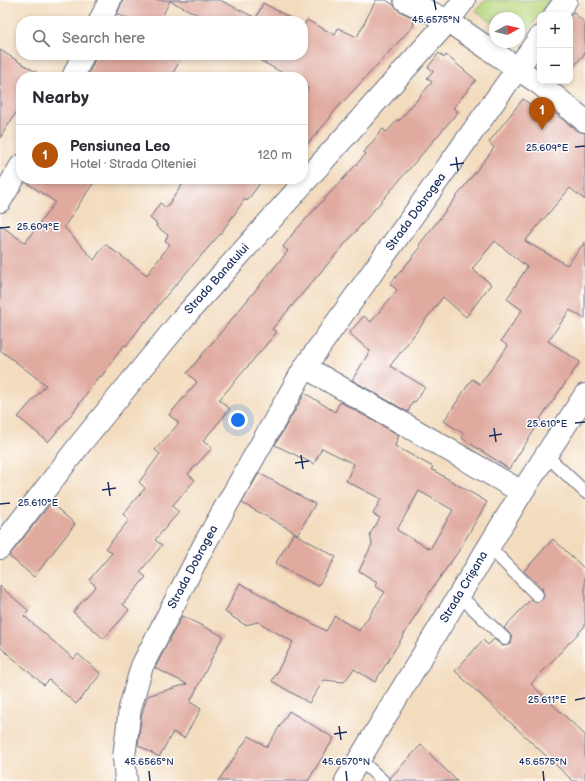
<!DOCTYPE html>
<html lang="en">
<head>
<meta charset="utf-8">
<style>
	body { margin:0; font-family:"Balsamiq Sans",sans-serif; background:#f7f7f7; color:#2b2b33 }
	.controls { position:absolute; right:12px; top:12px; display:grid; overflow:hidden; border-radius:8px; box-shadow:0 2px 6px #0003 }
	.controls button { width:36px; height:36px; display:grid; place-items:center; padding:0; border:0; border-bottom:1px solid #e1e1e2; background:#fff; color:#2b2b33; font:20px sans-serif }
	.compass { position:absolute; left:489px; top:12px; width:36px; height:36px; border-radius:50%; background:#fff; box-shadow:0 2px 6px #0003; rotate:82deg }
	.you { position:absolute; left:238px; top:420px; width:14px; height:14px; margin:-10px; border:3px solid #fff; border-radius:50%; background:#1a73e8; box-shadow:0 0 0 6px #1a73e833 }
	.badge { display:grid; place-items:center; width:26px; height:26px; border-radius:50%; background:#b45309; color:#fff; font-size:13px; font-weight:700 }
	.pin { position:absolute; translate:-50% -33px; filter:drop-shadow(0 1px 2px #0008) }
	.pin::after { content:''; position:absolute; top:21px; width:14px; height:12px; background:inherit; clip-path:polygon(0 0,100% 0,50% 100%) }
	.list { margin:0; padding:0; list-style:none }
	h2 { display:flex; justify-content:space-between; align-items:center; height:52px; margin:0; padding:0 16px; font-size:17px }
	h2 small { font-size:13px; font-weight:400; color:#7c7c81 }
	.list li { display:grid; grid-template-columns:26px 1fr auto; gap:12px; align-items:center; box-sizing:border-box; height:60px; padding:0 16px; border-top:1px solid #e1e1e2 }
	.list b { display:block; font-size:15px; white-space:nowrap }
	.list p { margin:0; font-size:13px; white-space:nowrap; color:#7c7c81 }
	.list em { font-size:13px; font-style:normal; color:#7c7c81 }
	.icon { flex:none; width:22px; height:22px; fill:none; stroke:currentColor; stroke-width:2; stroke-linecap:round; stroke-linejoin:round }
	.map { position:relative; flex:none; width:585px; height:781px; overflow:hidden }
	.search { position:absolute; background:#fff; box-shadow:0 2px 6px #0003; left:16px; top:16px; width:292px; height:44px; display:flex; align-items:center; gap:10px; box-sizing:border-box; padding:0 14px; border-radius:16px; color:#7c7c81; font-size:15px }
	.panel { position:absolute; background:#fff; box-shadow:0 2px 6px #0003; left:16px; top:72px; width:292px; height:112px; border-radius:16px }
	.map>svg:first-child { display:block }
</style>
</head>
<body>
<div class="map">
<svg width="585" height="781" viewBox="0 0 585 781">
	<rect width="100%" height="100%" fill="#fff"/>
	<filter id="ink" filterUnits="userSpaceOnUse"><feTurbulence type="fractalNoise" baseFrequency=".025" numOctaves="2"/><feDisplacementMap in="SourceGraphic" scale="8" xChannelSelector="R" yChannelSelector="G"/><feConvolveMatrix kernelMatrix="1 2 1 2 8 2 1 2 1" color-interpolation-filters="sRGB"/></filter>
	<filter id="wash" filterUnits="userSpaceOnUse"><feTurbulence type="fractalNoise" baseFrequency=".012" numOctaves="4" result="noise"/><feDisplacementMap in="SourceGraphic" scale="16" xChannelSelector="R" yChannelSelector="G"/><feGaussianBlur stdDeviation="0.9" result="paint"/><feColorMatrix in="noise" values="0 0 0 0 0 0 0 0 0 0 0 0 0 0 0 0 0 1.4 0 .05"/><feComposite in="paint" operator="in"/></filter>
	<g filter="url(#wash)">
		<rect width="100%" height="100%" fill="#f3dcbe"/>
		<path fill="#b9d87f" stroke="#6a846e" d="M485,0H550L519,43V18H495V25L476,11Z"/>
		<g id="blocks">
			<path fill="#e0aa9f" fill-rule="evenodd" d="M123,0H220L256,18L263,3L296,21H211L170,1L160,21H133L117,14Z
				M376,0H386L394,5L399,11L412,17L414,25L330,116L331,117L303,149V98L308,88L303,85V77H290L254,57L255,55H303V25H304L307,20L335,35L338,28L357,37Z
				M573,12L585,23V53L570,71V16Z
				M0,50L44,77H21V105L0,138Z
				M439,53L444,58L446,55L476,80L453,108L458,112L272,329L277,332L219,400L230,409L203,441L212,448L188,474L195,480L172,506L179,512L155,540L162,545L140,572L146,577L123,604L129,610L104,639L73,612L96,586L89,580L112,553L106,548L129,520L123,514L145,488L139,482L160,454L155,450L179,423L169,415L197,382L187,373L288,251L283,247L294,232L366,154L364,152L383,129L387,132L398,119L399,121L432,82L427,78L433,71L428,67Z
				M97,55H183L171,77H87Z
				M523,99L542,113L551,110L577,131L585,133V200L570,188L525,241L567,265L585,242V319L570,310L548,341L580,362L540,419L541,420L509,469L462,438L464,434L444,421L472,379L480,384L508,346L501,341L522,310L507,299L527,267L495,241L472,269L491,284L466,317L443,297L390,366L425,387L415,402L413,401L408,412L352,380L370,351L349,333L364,316L371,322L397,290L390,284L421,247L419,245L494,148L489,142Z
				M28,179H96L64,227L94,260L105,244L147,275L170,244L165,241L168,235L156,226L157,224L150,218L160,203L166,208L186,179H263L247,201L245,199L221,233L165,297L146,322L145,321L126,346L124,345L101,377L99,376L72,414L48,442L18,417L46,385L0,350V225L25,243L55,202L26,182Z
				M305,393L335,412L340,402L399,435L395,446L433,467L431,469L487,502L458,552L433,587L375,682L354,669L344,682L324,680L309,703L272,681L293,642L258,622L245,625L225,612L240,583L326,631L335,616L359,631L385,592L375,586L377,582L359,571L372,544L370,534L380,518L373,514L381,499L346,481L354,464L322,448L314,464L275,445ZM419,491L453,510L430,549L397,530Z
				M259,473L315,504L298,534L242,503Z
				M51,503L75,524L34,577L9,556Z
				M294,533L336,557L318,586L275,564Z
				M553,539L585,569V626L531,684L585,735V781H573L455,671L483,640L488,645L494,639L503,646L511,644L512,637L504,628L531,599L539,602L544,597L542,588L524,571Z
				M0,586L29,611L24,616L74,659L78,654L101,674L76,704L49,680L44,685L0,647Z
				M182,616L223,636L190,702L201,709L184,738L173,732L159,757L138,745L141,718L147,696L187,684L155,668Z
				M289,711L334,738L308,781H218L249,736L267,747Z
				M421,745L457,781H390V778Z"/>
		</g>
	</g>
	<g filter="url(#ink)">
		<use href="#blocks" fill-opacity="0" stroke="#676c80" stroke-width="1"/>
		<g fill="none" stroke-linecap="round" stroke-linejoin="round">
			<defs>
				<path id="service" d="M546,455L585,492
					M489,547L537,595
					M459,595L505,639
					M359,759L383,781"/>
				<path id="minor" d="M405,0L448,21L540,84L585,121
					M555,15L566,0
					M100,21L110,0
					M73,77L83,55
					M0,201L21,166
					M305,367L522,492
					M0,548L81,443L184,317L448,21L464,0
					M126,781L124,757L130,708L142,666L204,545L305,367L540,37
					M346,781L522,492L585,395"/>
			</defs>
			<use href="#service" stroke="#676c80" stroke-width="14"/>
			<use href="#minor" stroke="#676c80" stroke-width="24"/>
			<use href="#service" stroke="#fff" stroke-width="12"/>
			<use href="#minor" stroke="#fff" stroke-width="22"/>
		</g>
	</g>
	<path fill="none" stroke="#1b2f5e" stroke-width="1.5" d="M434,0L436,10M575,147L585,146M456,157L458,171M450,165L464,163M0,228L10,227M575,423L585,422M494,428L496,442M489,436L502,434M301,455L303,469M295,463L309,461M108,482L110,496M102,490L116,488M0,504L10,503M575,700L585,698M339,726L341,740M334,734L347,732M149,771L150,781M346,771L347,781M543,771L544,781"/>
	<g text-anchor="middle" dominant-baseline="central" stroke-width="3" stroke-linejoin="round" paint-order="stroke">
		<g font-size="12" fill="#1b2f5e" stroke="#fff">
			<text transform="translate(416 212) rotate(-54)">Strada Dobrogea</text>
			<text transform="translate(217 279) rotate(-48)">Strada Banatului</text>
			<text transform="translate(193 567) rotate(-62)">Strada Dobrogea</text>
			<text transform="translate(464 587) rotate(-59)">Strada Crișana</text>
		</g>
	</g>
	<g font-size="10" text-anchor="middle" fill="#1b2f5e" stroke="#fff" stroke-width="3" stroke-linejoin="round" paint-order="stroke">
		<text x="436" y="23">45.6575°N</text>
		<text x="547" y="151">25.609°E</text>
		<text x="38" y="230">25.609°E</text>
		<text x="547" y="427">25.610°E</text>
		<text x="38" y="506">25.610°E</text>
		<text x="547" y="703">25.611°E</text>
		<text x="149" y="765">45.6565°N</text>
		<text x="346" y="765">45.6570°N</text>
		<text x="543" y="765">45.6575°N</text>
	</g>
</svg>
<div class="controls">
<button>+</button>
<button>−</button>
</div>
<svg class="compass" viewBox="-18 -18 36 36"><path d="M0-13l5 13h-10z" fill="#e53935"/><path d="M0 13l5-13h-10z" fill="#7c7c81"/></svg>
<div class="you"></div>
<div class="pin badge" style="left:542px;top:130px">1</div>
<div class="search"><svg class="icon" aria-label="search" viewBox="0 0 24 24"><circle cx="10" cy="10" r="6"/><path d="M15 15l6 6"/></svg>Search here</div>
<section class="panel">
<h2>Nearby<small></small></h2>
<ul class="list">
<li><span class="badge">1</span><div><b>Pensiunea Leo</b><p>Hotel · Strada Olteniei</p></div><em>120 m</em></li>
</ul>
</section>
</div>
</body>
</html>
